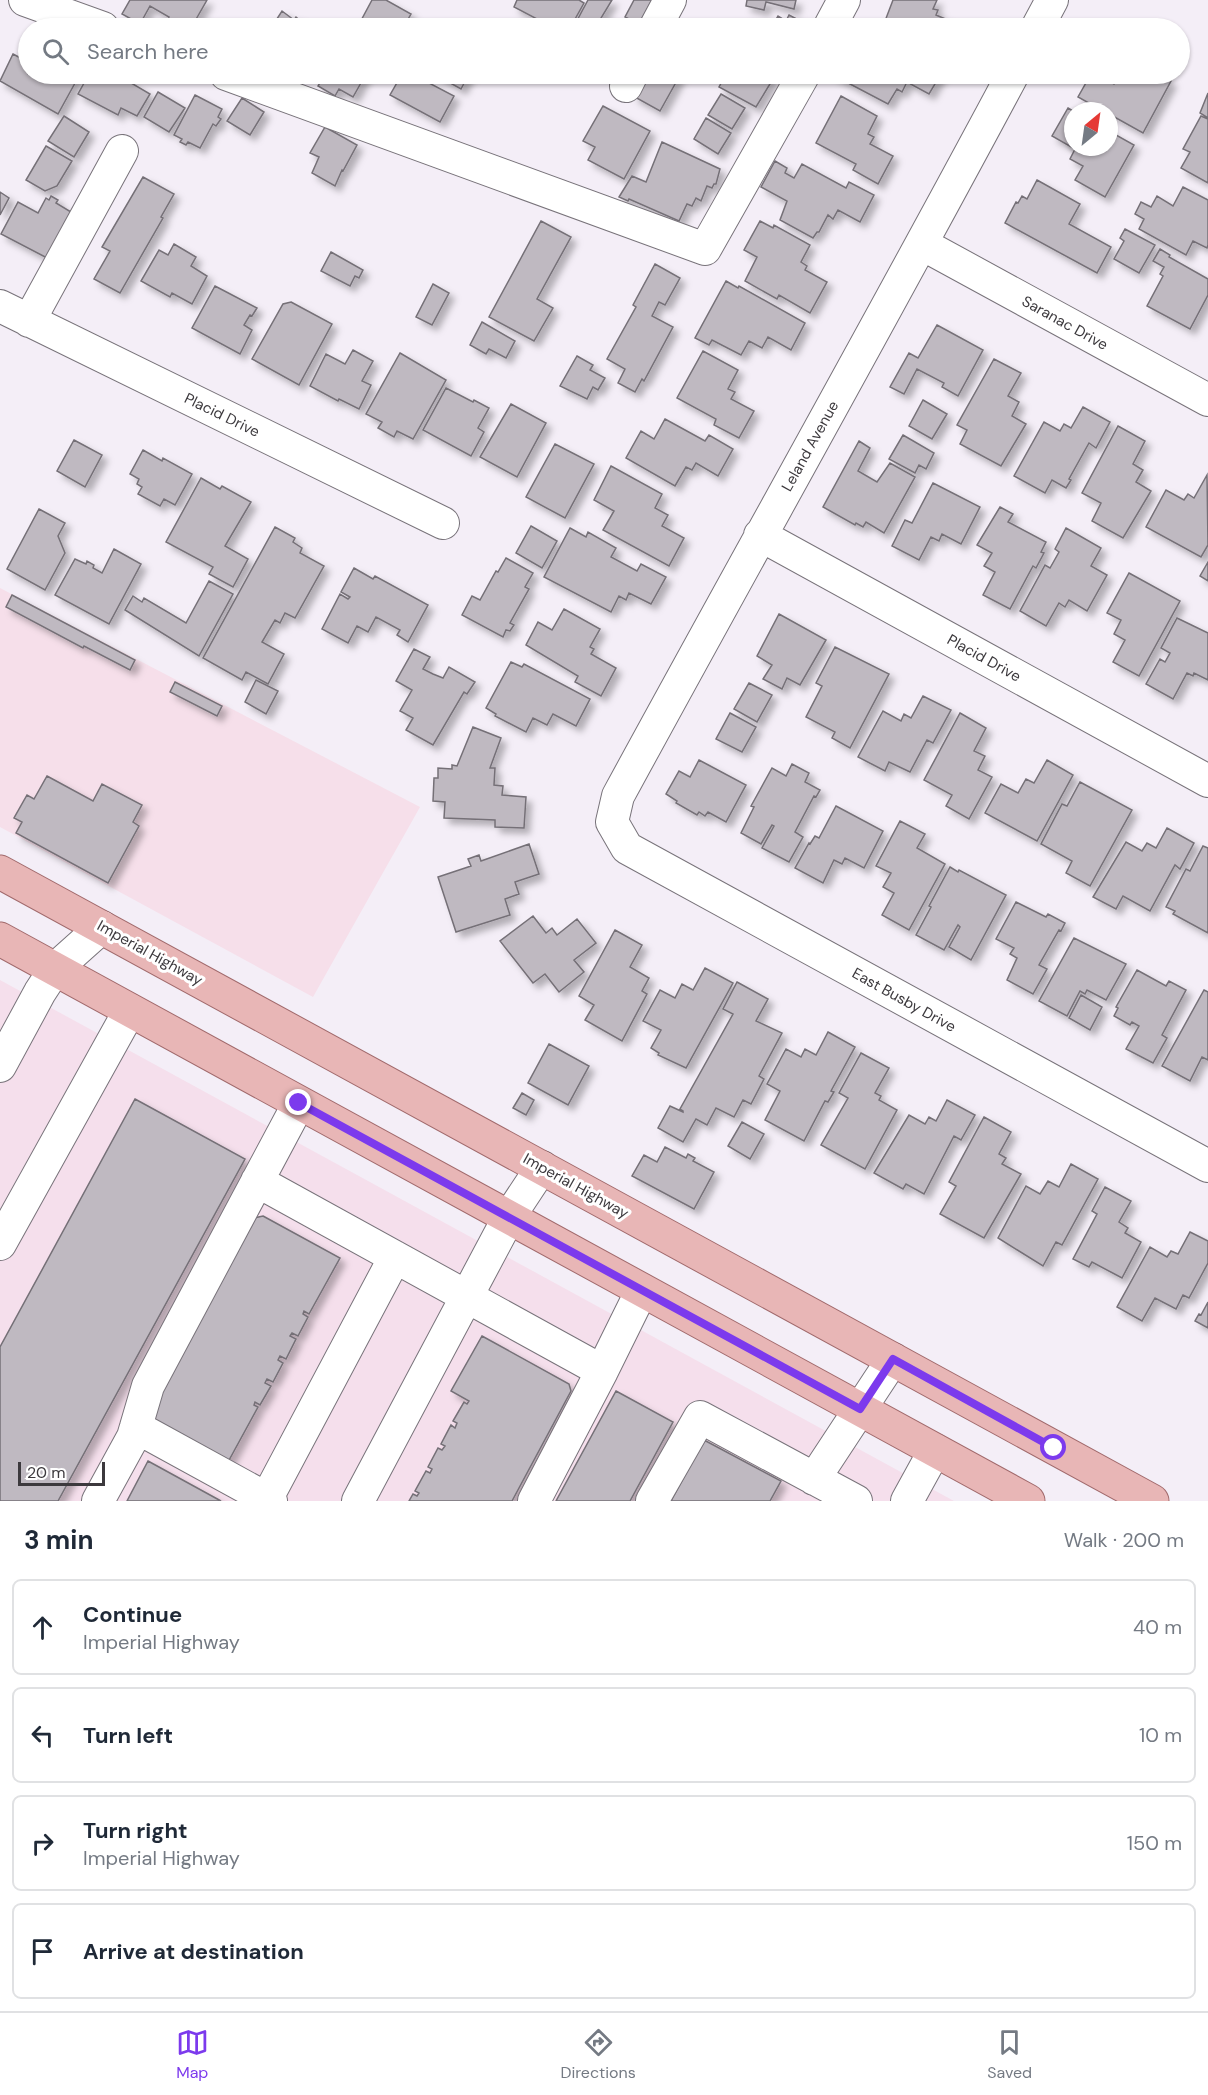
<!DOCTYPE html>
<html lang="en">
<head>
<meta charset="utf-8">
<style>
	body { margin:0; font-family:"DM Sans",sans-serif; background:#f6f6f7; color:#1f2937 }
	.compass { position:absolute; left:1064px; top:102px; width:54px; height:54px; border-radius:50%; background:#fff; box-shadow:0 2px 4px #0004; rotate:29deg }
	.scale { position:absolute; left:18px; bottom:15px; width:87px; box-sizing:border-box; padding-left:6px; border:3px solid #3c393d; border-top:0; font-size:16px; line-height:21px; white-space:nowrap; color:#3c393d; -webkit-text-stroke:4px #fff; paint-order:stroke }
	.stop { position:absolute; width:18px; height:18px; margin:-14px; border:4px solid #7c3aed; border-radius:50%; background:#fff }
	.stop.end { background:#7c3aed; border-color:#fff; box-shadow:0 2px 6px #0008 }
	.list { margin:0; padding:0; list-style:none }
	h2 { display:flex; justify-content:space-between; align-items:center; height:78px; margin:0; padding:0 24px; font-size:26px }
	h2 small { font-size:20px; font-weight:400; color:#747a83 }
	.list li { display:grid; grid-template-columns:39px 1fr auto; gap:18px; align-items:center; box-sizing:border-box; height:96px; margin:0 12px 12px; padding:0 12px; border:2px solid #e0e1e3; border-radius:9px }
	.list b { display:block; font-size:22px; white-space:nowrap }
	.list p { margin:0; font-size:20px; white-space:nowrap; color:#747a83 }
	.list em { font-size:20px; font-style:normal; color:#747a83 }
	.icon { flex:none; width:33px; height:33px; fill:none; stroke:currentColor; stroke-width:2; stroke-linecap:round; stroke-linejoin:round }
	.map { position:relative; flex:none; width:1208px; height:1501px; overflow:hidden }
	.search { position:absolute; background:#fff; box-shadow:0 2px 4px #0004; left:18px; right:18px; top:18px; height:66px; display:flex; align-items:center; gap:15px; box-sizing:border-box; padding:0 21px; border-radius:33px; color:#747a83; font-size:22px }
	.sheet { height:510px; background:#fff }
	nav { display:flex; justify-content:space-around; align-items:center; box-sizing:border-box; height:84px; border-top:2px solid #e0e1e3; background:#fff; font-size:16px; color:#747a83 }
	nav a { display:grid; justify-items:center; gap:3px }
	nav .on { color:#7c3aed }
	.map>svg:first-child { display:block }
</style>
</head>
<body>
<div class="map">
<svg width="1208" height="1501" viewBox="0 0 1208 1501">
	<defs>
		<filter id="shadow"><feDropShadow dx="5.5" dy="5.5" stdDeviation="3" flood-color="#0004"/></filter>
	</defs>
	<rect width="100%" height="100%" fill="#f4eef7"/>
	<path fill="#f6dfea" d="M0,588L420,807L313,997L0,827Z"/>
	<path fill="#f5dfec" d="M0,980L954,1501H0Z"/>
	<path fill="#bfb9c1" stroke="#757077" stroke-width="1.5" filter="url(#shadow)" d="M130,0H207L191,28H150L156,19L165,24L169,17L150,6L140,24L122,14Z
		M372,0H386L411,14L403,28H357Z
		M517,0H579L584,3L570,28H554L514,7Z
		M588,0H612L598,23L602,26L601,28H573Z
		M634,0H652L639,24L625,17Z
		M747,0H796L794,9L766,2L764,10L746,6Z
		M893,0H937L933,9L938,10L936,15L962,26L961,28H904L885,21Z
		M282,11L294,20L296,17L309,28H271Z
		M789,15L812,27L811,28H771L778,16L786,21Z
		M13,54L28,62V74H80L58,114L0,81Z
		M89,74H116L150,94L137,116L121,108L118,115L78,94Z
		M325,74H366L353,97L339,89L335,96L318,86Z
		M402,74H412L454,96L440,122L390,95Z
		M434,74H469L461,89Z
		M645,74H653L665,80L668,74L679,77L660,111L633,96Z
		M720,74H768L767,76L773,79L756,107L719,87L725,76Z
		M831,74H941L929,94L907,82L902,92L897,89L888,104Z
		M1091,74H1096L1114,84L1120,74L1134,80L1138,74H1156L1171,81L1143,133L1109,114V111H1103L1078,97Z
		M158,92L185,108L169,132L144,117Z
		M1208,93V118L1200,113Z
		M721,94L745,108L732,129L708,115Z
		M195,95L222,109L218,117L221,119L216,126L213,124L200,148L188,142L186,145L180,142L182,139L174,135Z
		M841,96L877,116L868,134L874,137L870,144L893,156L878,184L853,170L856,164L816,143Z
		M242,98L264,112L250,135L227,121Z
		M603,106L650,131L624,179L588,160L595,147L583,141Z
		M1068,108L1073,111V147H1109V131L1134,145L1105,197L1075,180L1083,166L1070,159L1075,149L1052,136Z
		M64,116L89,132L74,157L48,141Z
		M1201,116L1208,119V183L1181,168L1190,152L1183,149Z
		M706,118L731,133L718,154L694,139Z
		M325,127L357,145L343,171L342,170L335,186L312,173L319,157L310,153Z
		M662,142L720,169L716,184H714L712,188L707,186L701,201L696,198L692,206L687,204L679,221L629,199L628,201L619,197L632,176L646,182Z
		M46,146L72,161L57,186L45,191L26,180Z
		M775,161L787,168L785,173L794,178L802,164L846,188L849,182L874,195L860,222L838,210L833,219L828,215L819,232H817L813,238L780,220L787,201L761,187Z
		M143,177L174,194L161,217L163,218L120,293L94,279L110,251L102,247Z
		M1037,180L1080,204L1069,224L1111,247L1097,273L1005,223L1016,202L1018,203L1022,196L1027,199Z
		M1183,187L1208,200V245L1207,248L1193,241L1186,255L1139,229L1144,219L1135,214L1141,202L1151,207L1157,196L1173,206Z
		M0,192L9,198L0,215Z
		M51,196L58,200L56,203L76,215L49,259L1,234L18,202L38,213L46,198L49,200Z
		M541,221L571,237L537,299L553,308L534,341L489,317Z
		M760,221L773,228L774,225L810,245L801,262L807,266L805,270L827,282L810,313L779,295L777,299L745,281L757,257L744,250Z
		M1125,229L1155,245L1139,273L1114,259L1124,241L1120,238Z
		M174,244L196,257L191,266L207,276L192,304L172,293L170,297L141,281L159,250L168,255Z
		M1160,249L1170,255L1169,257L1208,279V295L1190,329L1147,306L1163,276L1160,274L1164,267L1153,261Z
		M331,252L363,270L359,278L355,276L350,286L321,271Z
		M655,264L680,278L665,305L659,302L652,316L673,327L644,381L642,379L635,392L618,383L625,369L607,359L636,307L633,305Z
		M726,281L738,288L739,286L805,323L791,350L768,337L762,348L749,341L741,355L712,340L709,345L695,338Z
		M433,284L449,293L432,325L416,317Z
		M215,286L257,308L252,316L250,315L244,325L252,330L240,354L192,328Z
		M291,302L332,324L299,385L252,359L283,304Z
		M482,322L515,341L506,358L489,349L486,354L470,345Z
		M937,325L983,350L958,396L942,387L944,383L917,369L904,394L890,387L909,353L918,358Z
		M353,350L373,361L362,381L371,385L359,409L339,399L338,401L310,386L326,354L345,364Z
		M703,351L738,370L728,389L735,392L731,399L754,411L739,438L714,425L716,419L677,398Z
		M400,353L446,380L413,439L397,431L394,437L378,428L382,422L366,414Z
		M577,356L593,365L590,370L605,378L598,390L593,387L587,399L560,386Z
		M994,359L1021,373L1008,396L1019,402L1012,416L1026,424L1001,466L960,444L967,430L957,425Z
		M446,388L473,402L474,400L489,408L478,428L484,432L471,456L423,430Z
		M923,400L947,414L932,439L909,426Z
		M511,404L546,423L517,477L480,457Z
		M1083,407L1110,422L1096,448L1089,443L1069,479L1071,480L1066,488L1052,480L1045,493L1014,476L1044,422L1060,431L1064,424L1071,428Z
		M665,419L705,441L709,435L733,449L718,476L696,463L692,470L686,467L675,486L626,458L641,431L654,439Z
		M1118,426L1145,441L1133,464L1143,470L1136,482L1151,491L1123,538L1092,521L1101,503L1082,493Z
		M903,435L934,453L926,469L919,465L915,473L889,459Z
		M74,440L102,455L85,487L57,471Z
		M859,441L870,448L858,471L877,482L890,463L915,477L884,533L866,522L863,527L856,523L855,525L823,507Z
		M555,444L594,464L565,518L526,497Z
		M143,450L162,461L163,458L192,474L175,505L164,499L160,506L138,494L142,487L137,484L139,479L130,474Z
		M611,466L662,494L655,508L668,515L662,526L684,538L669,566L603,530L614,511L594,500Z
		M1207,475L1208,545L1201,557L1146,527L1166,490L1184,500L1188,494L1194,498Z
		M201,478L220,489L222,486L251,502L225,546L248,559L233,587L209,574L213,567L166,542Z
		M933,483L980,507L961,544L942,534L939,541L931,537L919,560L892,546L905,520L912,523Z
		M1000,507L1013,514L1008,522L1046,542L1041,552L1044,553L1036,568L1033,566L1010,609L983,595L995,572L984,566L992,553L977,545Z
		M39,509L65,523L58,536L65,553L45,590L7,569Z
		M531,526L557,541L542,568L516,553Z
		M275,527L295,538L293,542L302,548L300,553L324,566L295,618L285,613L280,623L275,620L262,642L284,654L268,684L246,672L242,680L203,658Z
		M570,528L586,537L588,532L616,548L611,557L637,571L641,564L666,577L651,604L629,593L626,600L619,596L611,612L544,577Z
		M1066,528L1101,548L1091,566L1107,575L1087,611L1069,600L1065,607L1059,603L1046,626L1020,611L1045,565L1050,568L1059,552L1055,549Z
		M114,549L141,564L109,624L55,595L75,559L86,564L87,561L94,565L93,568L102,573Z
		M506,558L533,573L525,587L529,589L510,623L514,625L510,631L506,630L503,637L462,615L472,596L480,600L496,571L498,572Z
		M1208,562V581L1200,576Z
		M354,568L373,579L375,576L428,605L408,642L397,635L400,630L376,617L368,632L357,626L348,643L322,629L340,594L348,599L350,597L341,592Z
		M1129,573L1180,601L1139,676L1113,662L1125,640L1114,634L1121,620L1107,613Z
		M209,581L233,594L199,656L125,610L133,596L142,602L144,598L186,623Z
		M12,595L135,660L130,670L84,646L83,648L6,607Z
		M564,609L600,629L590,647L594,649L591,654L616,668L601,696L575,682L578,676L526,645L538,622L552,630Z
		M779,614L826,640L800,685L787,678L782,689L763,679L772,665L757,656Z
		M1177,618L1208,633V680L1194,673L1193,676L1187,673L1173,699L1146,684L1160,659L1165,662L1170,653L1161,648Z
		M835,647L889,674L850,748L832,738L835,732L806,717L822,686L816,683Z
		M414,649L430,657L423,669L433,674L443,678L449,667L475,682L467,694L464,692L433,745L406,730L413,718L400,711L412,690L396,681Z
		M511,662L522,667L524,664L590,699L576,726L553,714L547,725L533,718L526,732L495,716L496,714L486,708Z
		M256,680L278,691L266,714L245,702Z
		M175,682L222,706L217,716L170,692Z
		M749,683L772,695L757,722L734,709Z
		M923,696L951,710L933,743L927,740L910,772L889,762L885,771L858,757L883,711L901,721L904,714L911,718Z
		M730,713L756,727L742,752L716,739Z
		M960,713L986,728L974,751L985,756L978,770L992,777L969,819L946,806L952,795L924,780Z
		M473,727L501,738L490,768H495L494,785L503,786L502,795L526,797L524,828L495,827V820L444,818L445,802L433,801L434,778H438V768L452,769V765L457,766Z
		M699,760L746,785L726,822L708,812L705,816L699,812L697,815L676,803L677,801L666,794L679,771L690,777Z
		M1047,760L1073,775L1037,841L985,813L1001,784L1018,793L1026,779L1034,783Z
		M792,764L809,773L805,782L820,790L816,797L814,796L795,832L803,837L789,862L762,848L774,826L772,825L761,844L741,833L754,807L751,806L772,768L786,776Z
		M47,776L93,801L102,784L142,805L133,822L139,826L108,883L16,833L22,822L14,818L27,795L34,799Z
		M1080,782L1132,810L1090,886L1066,873L1072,861L1041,844L1062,804L1067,806Z
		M836,806L883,831L864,868L845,858L842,864L834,860L823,883L795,868L809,843L810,844L815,836L819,838Z
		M900,821L925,834L917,848L945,864L909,930L882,915L894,893L883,887L891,873L876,866Z
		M1167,828L1194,843L1180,869L1175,865L1150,911L1123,896L1116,909L1093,897L1126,842L1142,851L1147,843L1156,848Z
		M529,844L539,874L515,882L519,894L505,899L510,915L456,932L438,877L471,866L468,859L479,855L481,861Z
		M1203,846L1208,848V933L1173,914L1175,911L1166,907L1186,869L1190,871Z
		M950,867L958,872L959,870L1006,895L971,960L949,947L960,927L958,925L944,950L916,935L931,907L929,906Z
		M1016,902L1046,917L1048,914L1065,923L1061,931L1059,930L1039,965L1047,969L1033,994L1007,980L1017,958L1010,954L1014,948L996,939Z
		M533,916L546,933L552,928L557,935L577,919L596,943L574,960L584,972L559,992L545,974L533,983L500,941Z
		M615,930L642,945L630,967L649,978L642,991L647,994L622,1041L585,1020L594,1005L579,996Z
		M1074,938L1126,964L1106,1000L1087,990L1085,994L1080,991L1067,1016L1039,1001Z
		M705,968L733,983L686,1068L658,1055L659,1053L651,1048L661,1030L643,1021L660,990L675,998L682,984L693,990Z
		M1137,970L1166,986L1169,981L1186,990L1162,1035L1167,1038L1153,1063L1126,1049L1139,1026L1132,1022L1130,1025L1114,1016L1118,1008L1116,1007Z
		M737,982L768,999L756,1021L782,1033L759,1076L764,1079L751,1104L743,1100L734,1117L716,1108L707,1125L696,1119L683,1142L658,1128L670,1106L683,1112V1111L680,1109L733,1014L723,1009Z
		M1204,990L1208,992V1060L1202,1057L1190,1081L1162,1066Z
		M1081,995L1102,1007L1090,1030L1069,1018Z
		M828,1032L855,1047L831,1091L834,1092L828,1102L825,1101L804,1141L765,1120L780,1091L767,1084L786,1049L801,1057L805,1049L816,1055Z
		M549,1044L589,1066L568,1105L528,1083Z
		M861,1053L889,1068L875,1093L881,1096L879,1100L897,1110L865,1169L821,1145L848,1098L839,1093Z
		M522,1093L534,1100L526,1115L513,1108Z
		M135,1099L245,1159L58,1501H0V1347Z
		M947,1100L975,1115L961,1140L954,1136L924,1194L906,1184L903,1189L874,1173L909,1115L925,1124L929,1117L936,1121Z
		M984,1117L1011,1132L999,1154L1006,1158L1002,1164L1021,1174L984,1238L940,1214L956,1186L949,1182Z
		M742,1122L764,1134L750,1159L728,1146Z
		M665,1147L686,1158L688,1154L695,1158L693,1161L714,1172L694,1209L632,1176L644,1155L657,1162Z
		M1071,1164L1098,1179L1062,1245L1056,1242L1043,1266L998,1238L1026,1186L1040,1194L1048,1181L1059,1187Z
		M1105,1187L1131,1201L1119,1222L1128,1228L1125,1233L1141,1242L1122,1278L1092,1262L1089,1267L1073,1259L1097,1214L1092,1211Z
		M263,1216L340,1258L309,1314L304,1311L303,1314L308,1317L298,1336L292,1333L290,1336L296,1339L286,1359L280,1356L278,1360L283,1363L273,1382L267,1379L265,1383L271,1386L260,1405L255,1402L254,1405L258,1407L228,1462L150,1420L148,1412L254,1218Z
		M1190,1232L1208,1241V1263L1189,1298L1183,1295L1176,1309L1155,1298L1142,1321L1117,1307L1150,1247L1167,1257L1171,1251L1178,1254Z
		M1208,1302V1328L1195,1321L1199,1314L1201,1315Z
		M482,1336L569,1384L571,1391L512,1501H409L413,1494L417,1496L419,1493L415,1491L426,1471L430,1473L432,1469L428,1467L438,1448L442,1450L445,1446L441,1444L451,1425L455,1428L457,1423L453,1421L464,1402L467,1404L469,1401L451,1391Z
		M616,1391L673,1422L630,1501H556Z
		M704,1440L781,1481L770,1501H671Z
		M148,1461L221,1501H127Z"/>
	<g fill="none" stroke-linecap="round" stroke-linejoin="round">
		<defs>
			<path id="minor" d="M25,0L103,28
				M655,28L670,0
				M829,28L844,0
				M1037,28L1052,0
				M226,74L705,249L804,74
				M1013,74C884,316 749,555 618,796L612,822L627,848L1208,1166
				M626,86L632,74
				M922,244L1208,400
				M0,306L443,523
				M29,321L122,151
				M760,535L1208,781
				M0,1066L40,992L55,969L102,927
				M257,1181L602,1371L534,1501
				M0,1244L130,1010
				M602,1371L642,1290
				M136,1427L271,1501
				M814,1479L893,1359
				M267,1498L395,1257
				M98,1501L133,1437L148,1386L299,1103
				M358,1501L509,1217L542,1167
				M652,1501L700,1417L856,1501
				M907,1501L935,1450"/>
			<path id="major" d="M0,872L1152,1501
				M0,939L1028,1501"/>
		</defs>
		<use href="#minor" stroke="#78737a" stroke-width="34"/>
		<use href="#major" stroke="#a16a6c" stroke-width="35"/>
		<use href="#minor" stroke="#fff" stroke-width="32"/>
		<use href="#major" stroke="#e8b6b6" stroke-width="33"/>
	</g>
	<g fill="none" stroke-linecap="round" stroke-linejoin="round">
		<path stroke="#7c3aed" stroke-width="8" d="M299,1103L860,1409L893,1359L1054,1448"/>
	</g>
	<g text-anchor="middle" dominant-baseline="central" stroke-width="6" stroke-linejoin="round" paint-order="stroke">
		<g font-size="15" fill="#3c393d" stroke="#fff">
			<text transform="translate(1065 323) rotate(29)">Saranac Drive</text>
			<text transform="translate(222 415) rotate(26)">Placid Drive</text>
			<text transform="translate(810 446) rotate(-61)">Leland Avenue</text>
			<text transform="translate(984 658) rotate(29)">Placid Drive</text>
			<text transform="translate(150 953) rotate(29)">Imperial Highway</text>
			<text transform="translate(904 1000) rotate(29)">East Busby Drive</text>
			<text transform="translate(576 1186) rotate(29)">Imperial Highway</text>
		</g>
	</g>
</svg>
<svg class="compass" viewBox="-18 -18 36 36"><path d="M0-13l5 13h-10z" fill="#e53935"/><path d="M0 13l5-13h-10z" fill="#747a83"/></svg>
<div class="scale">20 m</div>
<div class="stop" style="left:1054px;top:1448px"></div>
<div class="stop end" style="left:299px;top:1103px"></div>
<div class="search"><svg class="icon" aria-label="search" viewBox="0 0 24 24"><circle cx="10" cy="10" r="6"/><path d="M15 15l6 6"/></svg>Search here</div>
</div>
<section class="sheet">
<h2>3 min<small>Walk · 200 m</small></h2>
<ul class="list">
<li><svg class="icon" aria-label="ahead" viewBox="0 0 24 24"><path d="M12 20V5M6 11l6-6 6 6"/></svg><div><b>Continue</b><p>Imperial Highway</p></div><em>40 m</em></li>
<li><svg class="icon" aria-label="left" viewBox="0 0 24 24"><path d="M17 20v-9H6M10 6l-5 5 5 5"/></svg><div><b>Turn left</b></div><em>10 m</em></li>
<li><svg class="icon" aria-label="right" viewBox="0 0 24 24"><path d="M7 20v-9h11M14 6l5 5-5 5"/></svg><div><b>Turn right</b><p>Imperial Highway</p></div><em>150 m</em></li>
<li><svg class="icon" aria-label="arrive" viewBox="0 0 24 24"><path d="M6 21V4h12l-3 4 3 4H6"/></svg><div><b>Arrive at destination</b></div></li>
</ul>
</section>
<nav>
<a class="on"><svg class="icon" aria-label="map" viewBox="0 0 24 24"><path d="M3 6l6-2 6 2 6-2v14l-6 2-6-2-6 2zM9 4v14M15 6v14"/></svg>Map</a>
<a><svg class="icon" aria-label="directions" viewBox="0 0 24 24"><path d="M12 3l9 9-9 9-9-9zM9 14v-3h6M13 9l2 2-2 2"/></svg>Directions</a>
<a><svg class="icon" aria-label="saved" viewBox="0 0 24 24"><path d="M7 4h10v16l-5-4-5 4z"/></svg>Saved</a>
</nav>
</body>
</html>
